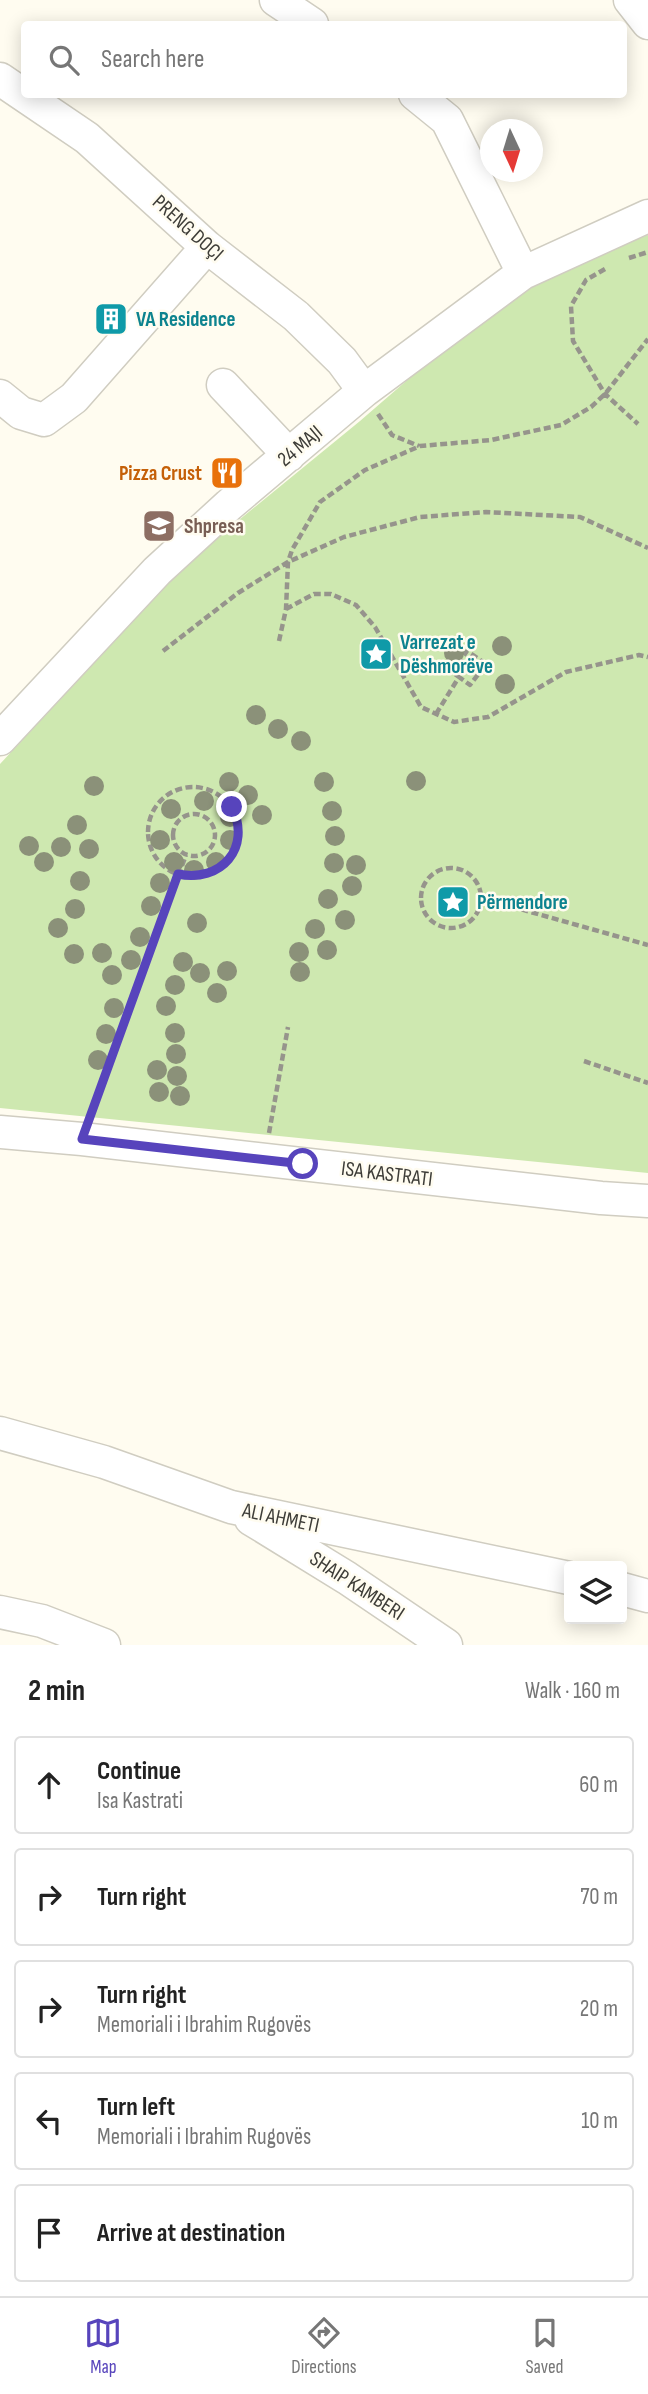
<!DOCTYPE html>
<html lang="en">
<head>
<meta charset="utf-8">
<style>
	body { margin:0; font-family:"Sofia Sans Condensed",sans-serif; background:#f6f6f6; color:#222 }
	.controls { position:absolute; right:21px; bottom:21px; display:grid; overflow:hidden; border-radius:7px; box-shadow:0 4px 18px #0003 }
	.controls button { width:63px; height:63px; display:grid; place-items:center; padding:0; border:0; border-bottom:2px solid #e0e0e0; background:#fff; color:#222; font:35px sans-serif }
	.compass { position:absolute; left:480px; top:119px; width:63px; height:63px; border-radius:50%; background:#fff; box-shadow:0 4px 18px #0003; rotate:176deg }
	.stop { position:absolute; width:21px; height:21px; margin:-16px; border:5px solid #5744bc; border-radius:50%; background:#fff }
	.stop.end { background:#5744bc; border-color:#fff; box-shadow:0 2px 7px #0008 }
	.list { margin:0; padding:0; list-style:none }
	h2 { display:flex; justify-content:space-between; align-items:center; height:91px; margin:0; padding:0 28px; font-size:30px }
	h2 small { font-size:23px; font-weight:400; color:#767676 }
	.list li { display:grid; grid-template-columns:46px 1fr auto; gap:21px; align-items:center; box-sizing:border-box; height:98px; margin:0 14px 14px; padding:0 14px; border:2px solid #e0e0e0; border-radius:7px }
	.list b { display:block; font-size:26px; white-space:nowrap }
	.list p { margin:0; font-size:23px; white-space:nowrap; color:#767676 }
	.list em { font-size:23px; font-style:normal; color:#767676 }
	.icon { flex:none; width:38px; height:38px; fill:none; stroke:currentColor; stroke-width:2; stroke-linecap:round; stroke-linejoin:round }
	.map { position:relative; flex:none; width:648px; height:1645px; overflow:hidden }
	.search { position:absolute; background:#fff; box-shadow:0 4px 18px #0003; left:21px; right:21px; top:21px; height:77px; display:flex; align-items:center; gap:18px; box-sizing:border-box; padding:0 24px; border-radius:7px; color:#767676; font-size:26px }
	.sheet { height:651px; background:#fff }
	nav { display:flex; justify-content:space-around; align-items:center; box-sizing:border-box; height:98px; border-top:2px solid #e0e0e0; background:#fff; font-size:19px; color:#767676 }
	nav a { display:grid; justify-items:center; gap:4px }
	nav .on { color:#5744bc }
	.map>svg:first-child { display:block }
</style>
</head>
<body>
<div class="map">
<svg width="648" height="1645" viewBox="0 0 648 1645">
	<rect width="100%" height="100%" fill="#fffcf0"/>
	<path fill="#cee8b0" d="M648,235V1173L0,1108V764L190,560L360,421L516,286Z"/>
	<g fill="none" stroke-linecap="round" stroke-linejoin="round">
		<defs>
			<path id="minor" d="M276,0L312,24
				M630,0L648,23
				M0,79L87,138L207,247L296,316L342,361L364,391
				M415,94L447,120L523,273
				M223,385L289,455
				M0,396L21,413L44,420L74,398L207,247
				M0,739L157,571L229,505L364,391L523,273L648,216
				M0,1132L82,1139L601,1198L648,1201
				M0,1433L104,1462L231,1507L569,1578
				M251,1519L347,1578L446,1645
				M622,1589L648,1596
				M0,1612L42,1621L104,1645"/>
		</defs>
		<use href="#minor" stroke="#d0cdc1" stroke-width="35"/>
		<path stroke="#96948c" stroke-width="4.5" stroke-dasharray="7 3.5" stroke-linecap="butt" d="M629,258L648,252
			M605,269L586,280L571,306L573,341L605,394L638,424
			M378,414L392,435L419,446
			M286,609L314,594H331L356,605L375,627L421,707L454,722L488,717L566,672L639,655L648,657
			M279,641L286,609L288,562L292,550L320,502L365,470L420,446L491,440L561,425L591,407L605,394L648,339
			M163,651L238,593L288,562L344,537L420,517L486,512L580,517L648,548
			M436,714L459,677L470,685L486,664L467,651L452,672L459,677
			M148 832a45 45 0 1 1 90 0a45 45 0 1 1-90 0Z
			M173 835a21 21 0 1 1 42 0a21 21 0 1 1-42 0Z
			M421 898a30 30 0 1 1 60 0a30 30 0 1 1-60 0Z
			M481,898L648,945
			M584,1061L648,1083
			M91,1112L186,855
			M269,1133L288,1027"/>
		<use href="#minor" stroke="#fff" stroke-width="32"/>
	</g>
	<g fill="#8b9179">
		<circle cx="502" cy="646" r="10"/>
		<circle cx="454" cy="653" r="10"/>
		<circle cx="505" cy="684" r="10"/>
		<circle cx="256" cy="715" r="10"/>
		<circle cx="278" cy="729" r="10"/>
		<circle cx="301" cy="741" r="10"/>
		<circle cx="416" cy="781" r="10"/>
		<circle cx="229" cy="782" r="10"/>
		<circle cx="324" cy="782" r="10"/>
		<circle cx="94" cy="786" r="10"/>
		<circle cx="248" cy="795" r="10"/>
		<circle cx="204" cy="801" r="10"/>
		<circle cx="171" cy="809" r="10"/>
		<circle cx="332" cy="811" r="10"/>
		<circle cx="262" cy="815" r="10"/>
		<circle cx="230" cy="817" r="10"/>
		<circle cx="77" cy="825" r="10"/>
		<circle cx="335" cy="836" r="10"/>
		<circle cx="160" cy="840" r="10"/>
		<circle cx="230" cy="840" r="10"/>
		<circle cx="29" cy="846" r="10"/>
		<circle cx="61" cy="847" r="10"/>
		<circle cx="89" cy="849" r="10"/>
		<circle cx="44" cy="862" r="10"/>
		<circle cx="174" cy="862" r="10"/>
		<circle cx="216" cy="862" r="10"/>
		<circle cx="334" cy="863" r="10"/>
		<circle cx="356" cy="865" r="10"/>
		<circle cx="194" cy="870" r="10"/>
		<circle cx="80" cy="881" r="10"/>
		<circle cx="160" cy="883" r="10"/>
		<circle cx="352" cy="886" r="10"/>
		<circle cx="328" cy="899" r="10"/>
		<circle cx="151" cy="906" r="10"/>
		<circle cx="75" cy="909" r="10"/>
		<circle cx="345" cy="920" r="10"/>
		<circle cx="197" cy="923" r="10"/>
		<circle cx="58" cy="928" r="10"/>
		<circle cx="315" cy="929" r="10"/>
		<circle cx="140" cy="937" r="10"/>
		<circle cx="327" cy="950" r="10"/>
		<circle cx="299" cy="952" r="10"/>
		<circle cx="102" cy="953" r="10"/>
		<circle cx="74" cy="954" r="10"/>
		<circle cx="131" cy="960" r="10"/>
		<circle cx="183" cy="962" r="10"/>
		<circle cx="227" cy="971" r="10"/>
		<circle cx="300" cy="972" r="10"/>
		<circle cx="200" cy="973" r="10"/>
		<circle cx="112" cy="975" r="10"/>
		<circle cx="175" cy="985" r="10"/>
		<circle cx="217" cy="993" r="10"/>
		<circle cx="166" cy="1006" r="10"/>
		<circle cx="114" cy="1008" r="10"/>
		<circle cx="175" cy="1033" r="10"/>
		<circle cx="106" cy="1034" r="10"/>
		<circle cx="176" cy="1054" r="10"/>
		<circle cx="98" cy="1060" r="10"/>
		<circle cx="157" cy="1070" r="10"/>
		<circle cx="177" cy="1076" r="10"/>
		<circle cx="159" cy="1092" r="10"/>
		<circle cx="180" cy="1096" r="10"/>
	</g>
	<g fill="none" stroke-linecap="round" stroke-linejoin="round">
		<path stroke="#5744bc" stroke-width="9" d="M232,807C252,848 221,883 178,874L82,1139L303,1164"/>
	</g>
	<defs>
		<symbol id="building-square" viewBox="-11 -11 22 22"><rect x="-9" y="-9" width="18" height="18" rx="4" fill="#0f9aa8" stroke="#fffcf0"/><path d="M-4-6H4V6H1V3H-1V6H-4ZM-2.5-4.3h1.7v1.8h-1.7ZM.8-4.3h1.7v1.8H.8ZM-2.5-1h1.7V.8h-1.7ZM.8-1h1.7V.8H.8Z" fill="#fff"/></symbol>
		<symbol id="restaurant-square" viewBox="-11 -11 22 22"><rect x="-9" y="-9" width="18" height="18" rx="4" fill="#e8710a" stroke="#fffcf0"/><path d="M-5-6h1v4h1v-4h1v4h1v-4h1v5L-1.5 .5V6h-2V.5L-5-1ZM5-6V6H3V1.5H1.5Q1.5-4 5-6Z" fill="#fff"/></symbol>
		<symbol id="school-square" viewBox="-11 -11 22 22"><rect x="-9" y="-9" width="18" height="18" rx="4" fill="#8d6e63" stroke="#fffcf0"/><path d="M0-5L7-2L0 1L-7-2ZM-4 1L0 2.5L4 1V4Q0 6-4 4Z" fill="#fff"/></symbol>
		<symbol id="sight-square" viewBox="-11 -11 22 22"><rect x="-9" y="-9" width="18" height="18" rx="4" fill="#0f9aa8" stroke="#fffcf0"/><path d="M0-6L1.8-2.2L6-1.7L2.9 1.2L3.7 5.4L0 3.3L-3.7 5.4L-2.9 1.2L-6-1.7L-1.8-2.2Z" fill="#fff"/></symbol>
	</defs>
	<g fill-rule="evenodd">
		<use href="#building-square" x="92" y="300" width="38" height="38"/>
		<use href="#restaurant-square" x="208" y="454" width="38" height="38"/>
		<use href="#school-square" x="140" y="507" width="38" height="38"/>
		<use href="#sight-square" x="357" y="635" width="38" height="38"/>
		<use href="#sight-square" x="434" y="883" width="38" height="38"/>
	</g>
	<g text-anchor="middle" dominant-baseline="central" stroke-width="5" stroke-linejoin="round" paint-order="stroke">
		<g font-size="21" fill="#3e3d38" stroke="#fffcf0">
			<text transform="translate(188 228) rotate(42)">PRENG DOÇI</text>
			<text transform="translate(300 446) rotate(-40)">24 MAJI</text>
			<text transform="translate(387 1174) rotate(7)">ISA KASTRATI</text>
			<text transform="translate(281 1518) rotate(12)">ALI AHMETI</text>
			<text transform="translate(357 1586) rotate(33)">SHAIP KAMBERI</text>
		</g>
		<g font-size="21" font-weight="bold" fill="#0d838f" stroke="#fffcf0" text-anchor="start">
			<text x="136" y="319">VA Residence</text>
			<text x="400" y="642">Varrezat e<tspan x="400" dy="24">Dëshmorëve</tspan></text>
			<text x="477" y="902">Përmendore</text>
		</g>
		<g font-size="21" font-weight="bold" fill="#c56008" stroke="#fffcf0" text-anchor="end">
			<text x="202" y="473">Pizza Crust</text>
		</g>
		<g font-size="21" font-weight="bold" fill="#785e54" stroke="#fffcf0" text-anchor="start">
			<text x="184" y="526">Shpresa</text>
		</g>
	</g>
</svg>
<div class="controls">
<button><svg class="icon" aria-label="layers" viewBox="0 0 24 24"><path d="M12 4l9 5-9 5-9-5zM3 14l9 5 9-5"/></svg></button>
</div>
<svg class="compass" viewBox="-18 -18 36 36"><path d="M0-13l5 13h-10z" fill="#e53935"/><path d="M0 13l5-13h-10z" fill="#767676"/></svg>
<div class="stop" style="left:303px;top:1164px"></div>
<div class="stop end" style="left:232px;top:807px"></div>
<div class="search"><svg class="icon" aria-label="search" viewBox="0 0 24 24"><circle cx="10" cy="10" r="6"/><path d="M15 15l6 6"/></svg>Search here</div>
</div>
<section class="sheet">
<h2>2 min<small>Walk · 160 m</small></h2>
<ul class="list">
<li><svg class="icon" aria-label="ahead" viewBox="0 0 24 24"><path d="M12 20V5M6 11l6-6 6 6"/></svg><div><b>Continue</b><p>Isa Kastrati</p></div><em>60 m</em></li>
<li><svg class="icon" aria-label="right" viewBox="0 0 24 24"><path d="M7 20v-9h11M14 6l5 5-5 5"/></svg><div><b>Turn right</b></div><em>70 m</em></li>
<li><svg class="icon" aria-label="right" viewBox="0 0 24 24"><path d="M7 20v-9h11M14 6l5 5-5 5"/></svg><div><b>Turn right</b><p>Memoriali i Ibrahim Rugovës</p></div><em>20 m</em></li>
<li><svg class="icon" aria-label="left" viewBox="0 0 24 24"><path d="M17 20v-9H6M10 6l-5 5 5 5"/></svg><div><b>Turn left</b><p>Memoriali i Ibrahim Rugovës</p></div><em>10 m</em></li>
<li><svg class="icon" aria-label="arrive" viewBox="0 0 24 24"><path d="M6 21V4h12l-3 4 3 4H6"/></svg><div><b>Arrive at destination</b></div></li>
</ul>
</section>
<nav>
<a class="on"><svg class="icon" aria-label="map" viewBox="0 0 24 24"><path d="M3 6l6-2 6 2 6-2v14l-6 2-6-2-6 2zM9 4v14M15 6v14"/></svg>Map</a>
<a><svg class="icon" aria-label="directions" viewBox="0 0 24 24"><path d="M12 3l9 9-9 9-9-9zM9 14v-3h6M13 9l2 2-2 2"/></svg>Directions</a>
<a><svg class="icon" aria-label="saved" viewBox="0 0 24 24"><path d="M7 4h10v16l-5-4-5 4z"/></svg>Saved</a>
</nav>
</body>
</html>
